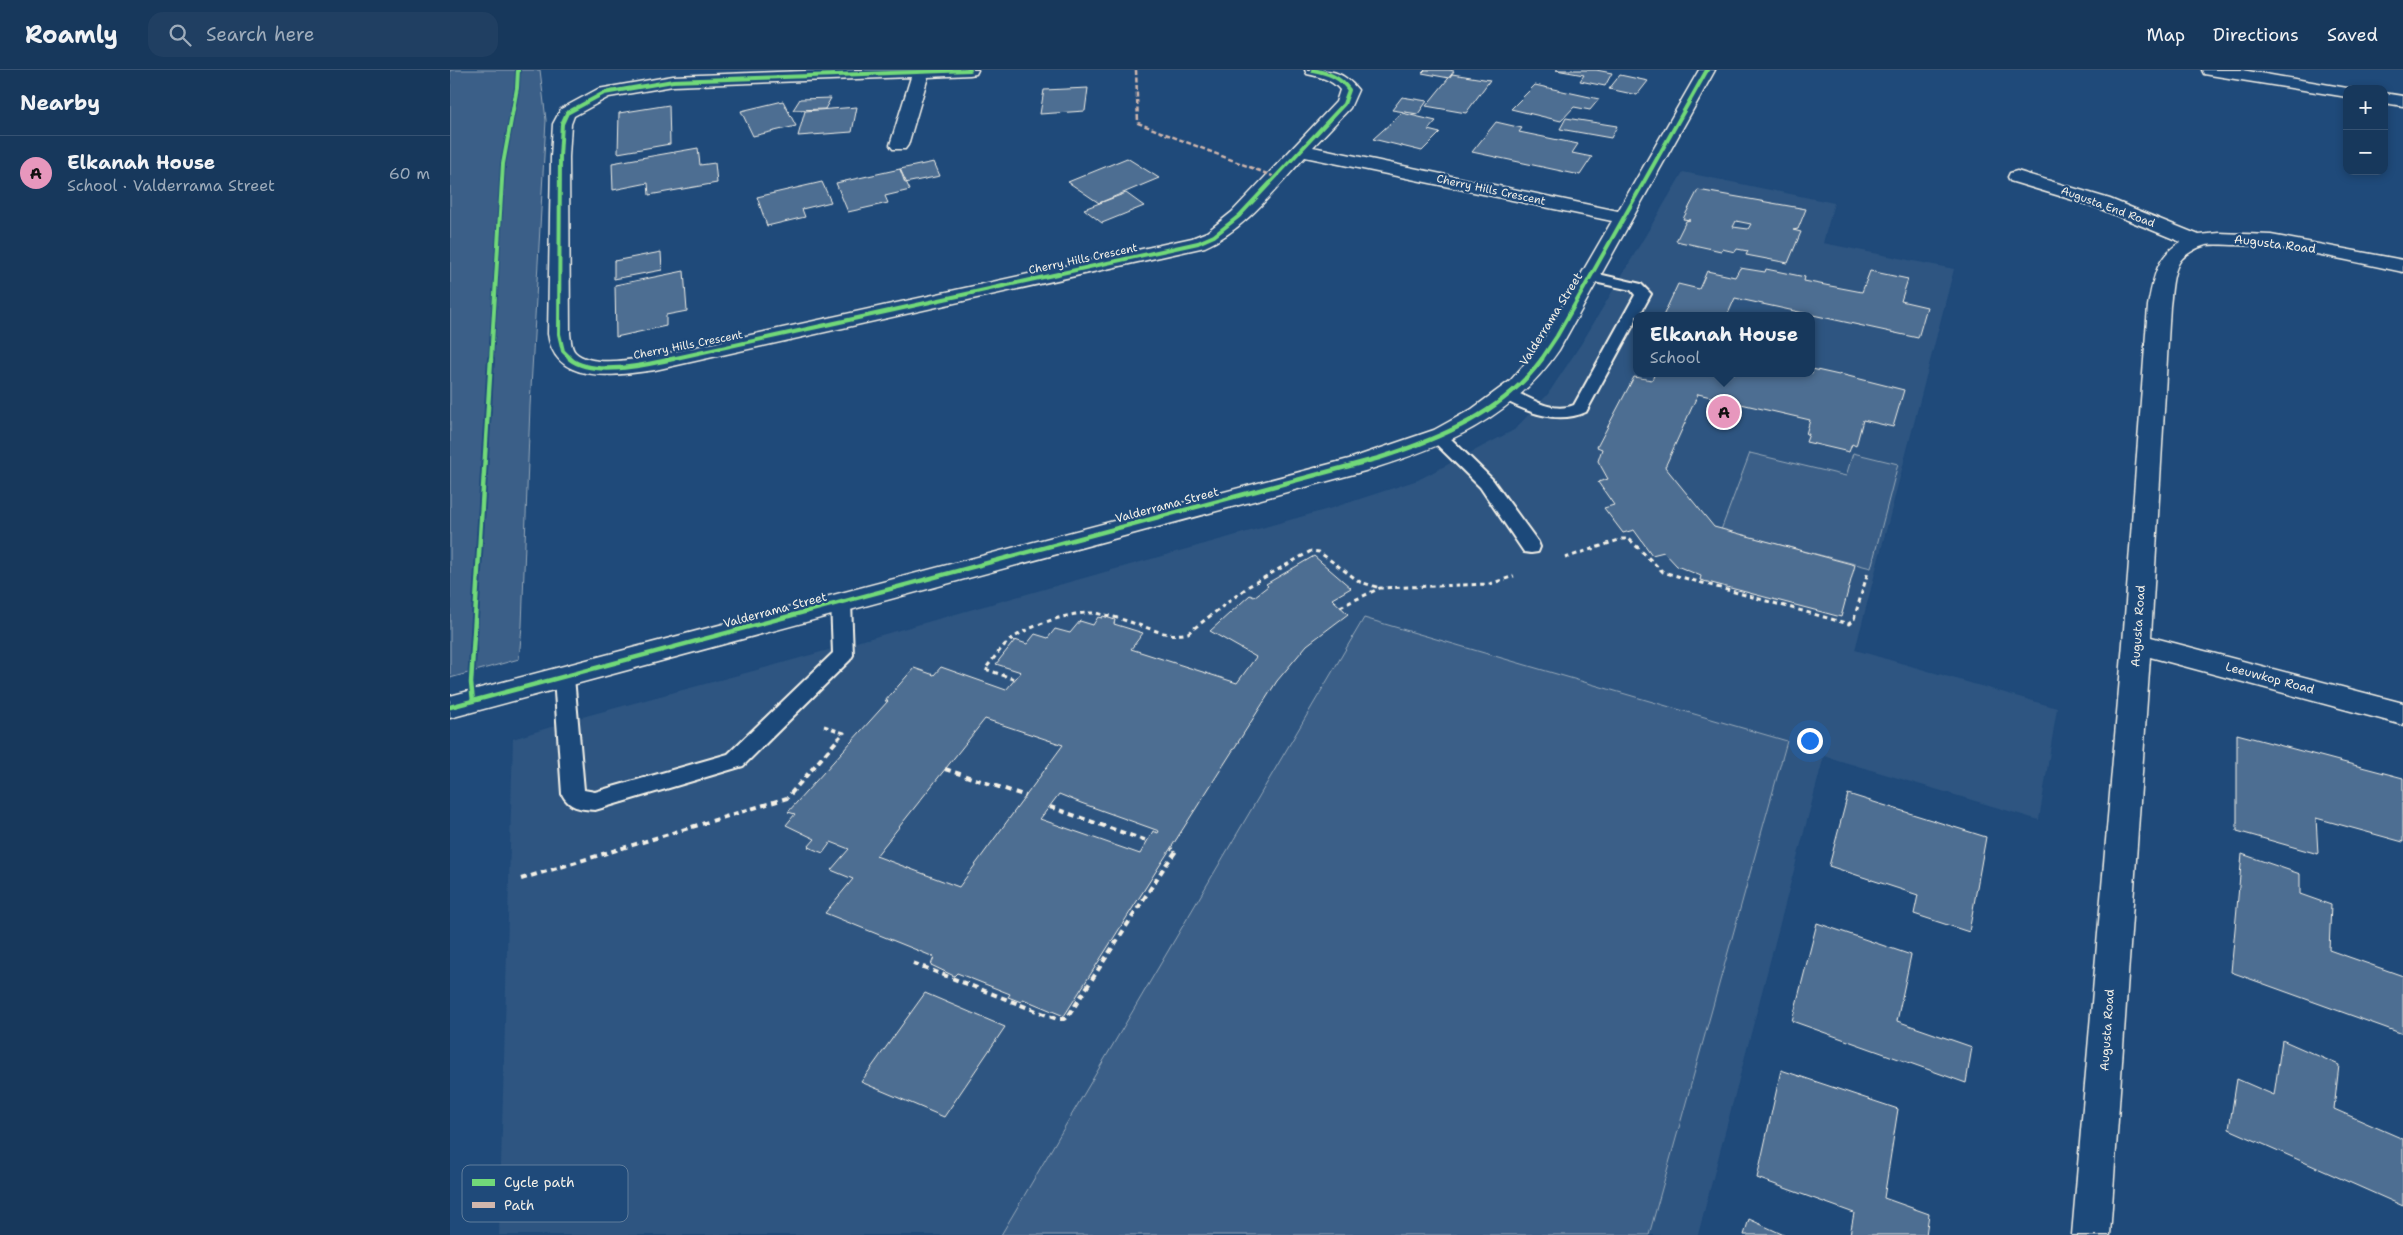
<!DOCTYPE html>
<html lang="en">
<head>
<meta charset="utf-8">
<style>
	body { margin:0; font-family:"Shantell Sans",sans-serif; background:#203f62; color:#f1f3f6 }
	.controls { position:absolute; right:15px; top:15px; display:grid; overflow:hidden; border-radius:10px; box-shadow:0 2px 8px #0003 }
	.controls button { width:45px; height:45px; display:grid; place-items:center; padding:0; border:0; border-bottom:1px solid #365272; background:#17385c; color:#f1f3f6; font:25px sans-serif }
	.you { position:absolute; left:1359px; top:670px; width:18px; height:18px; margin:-12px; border:4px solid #fff; border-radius:50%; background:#1a73e8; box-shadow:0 0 0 8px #1a73e833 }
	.badge { display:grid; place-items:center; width:32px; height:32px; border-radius:50%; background:#e797bd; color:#111; font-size:16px; font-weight:700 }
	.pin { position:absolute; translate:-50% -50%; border:2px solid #fff; box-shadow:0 1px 5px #0006 }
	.popup { position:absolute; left:1183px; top:242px; width:182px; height:65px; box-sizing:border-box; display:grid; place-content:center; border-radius:10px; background:#17385c; filter:drop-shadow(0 1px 4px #0005); font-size:16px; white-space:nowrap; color:#9eacbb }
	.popup b { font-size:19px; color:#f1f3f6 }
	.popup::after { content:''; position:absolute; left:50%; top:100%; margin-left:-10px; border:10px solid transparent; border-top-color:#17385c }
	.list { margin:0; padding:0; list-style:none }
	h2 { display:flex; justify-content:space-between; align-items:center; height:65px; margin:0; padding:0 20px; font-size:21px }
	h2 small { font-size:16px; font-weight:400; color:#9eacbb }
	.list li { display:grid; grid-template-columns:32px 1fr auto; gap:15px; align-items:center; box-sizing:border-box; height:75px; padding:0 20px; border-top:1px solid #365272 }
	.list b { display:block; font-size:19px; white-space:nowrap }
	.list p { margin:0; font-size:16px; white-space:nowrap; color:#9eacbb }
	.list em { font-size:16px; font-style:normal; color:#9eacbb }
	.icon { flex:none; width:28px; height:28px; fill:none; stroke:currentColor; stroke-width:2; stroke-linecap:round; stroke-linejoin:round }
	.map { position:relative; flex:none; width:1953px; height:1165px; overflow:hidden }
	header { display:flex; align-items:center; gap:30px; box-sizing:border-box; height:70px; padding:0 25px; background:#17385c; border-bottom:1px solid #365272 }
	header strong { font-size:24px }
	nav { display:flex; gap:28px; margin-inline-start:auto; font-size:18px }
	.search { width:350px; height:45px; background:#203f62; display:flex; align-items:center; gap:12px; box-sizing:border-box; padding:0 18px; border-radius:15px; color:#9eacbb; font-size:19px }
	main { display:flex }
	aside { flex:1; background:#17385c }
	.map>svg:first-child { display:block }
</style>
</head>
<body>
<header>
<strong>Roamly</strong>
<div class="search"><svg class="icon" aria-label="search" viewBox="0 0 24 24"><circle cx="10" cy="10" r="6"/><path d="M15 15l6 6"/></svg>Search here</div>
<nav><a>Map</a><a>Directions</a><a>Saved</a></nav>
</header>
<main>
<aside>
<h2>Nearby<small></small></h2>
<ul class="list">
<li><span class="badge">A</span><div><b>Elkanah House</b><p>School · Valderrama Street</p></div><em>60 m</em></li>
</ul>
</aside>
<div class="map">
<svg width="1953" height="1165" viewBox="0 0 1953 1165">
	<rect width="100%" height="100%" fill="#1f4a7a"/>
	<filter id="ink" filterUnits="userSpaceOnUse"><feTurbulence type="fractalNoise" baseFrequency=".02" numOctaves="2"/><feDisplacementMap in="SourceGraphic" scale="10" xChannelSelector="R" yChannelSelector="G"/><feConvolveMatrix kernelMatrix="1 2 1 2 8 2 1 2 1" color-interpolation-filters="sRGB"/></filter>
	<g filter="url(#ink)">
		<path fill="#2d5581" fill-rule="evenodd" d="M1233,102L1384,133L1373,173L1504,199L1405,580L1607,638L1589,750L1374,686L1248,1165H49L63,669L132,647L318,597L882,438L968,410L1064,360L1098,324L1133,271ZM1186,246H1362V303H1186Z"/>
		<path fill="#3a5f88" stroke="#97a8b8" d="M0,0H90L96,50L80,336L72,556L69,589L0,608Z
			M1300,383L1396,406L1403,383L1448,394L1421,498L1271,460Z
			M914,548L1337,671L1199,1165H551Z"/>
		<path fill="#4d6e92" stroke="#f4f1e8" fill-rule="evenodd" d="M975,0H999L1004,1L999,8L972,3Z
			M1106,0H1146L1162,3L1155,16L1130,11L1134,5Z
			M1002,4L1040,10L1016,43L976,36Z
			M1170,5L1198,11L1187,25L1159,19Z
			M1085,15L1149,29L1140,40L1124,37L1111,51L1061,39Z
			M638,18L635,41L590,44L594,20Z
			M952,27L977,31L968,44L942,40Z
			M381,28L375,39L343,40L350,29Z
			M333,31L346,56L303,66L291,41Z
			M219,35L220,74L168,83L169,43Z
			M407,37L402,62L348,66L355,41Z
			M952,43L986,51L978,60L990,63L972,81L923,69Z
			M1116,48L1167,56L1161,68L1110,59Z
			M1046,52L1072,58L1069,62L1128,74L1122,83L1142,87L1130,105L1022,82Z
			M248,78L250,95L265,93L267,113L199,125L198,113L163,120L162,93Z
			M677,88L709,108L649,133L618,112Z
			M484,92L490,106L455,113L450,99Z
			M450,99L460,120L435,126L438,133L398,142L386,113Z
			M372,112L381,132L352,139L355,147L317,156L307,127Z
			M1248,120L1356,139L1348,159L1343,160L1351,162L1338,193L1296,185L1298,181L1287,179L1285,182L1272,179L1271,181L1226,171L1236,151L1240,150L1233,149ZM1286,151L1301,154L1298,159L1283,157Z
			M676,123L694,136L652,153L634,139Z
			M211,182L212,200L164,209V191Z
			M1290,198L1315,202L1316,199L1355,207L1354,211L1412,222L1420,201L1458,209L1451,231L1477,237L1468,268L1285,228L1277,246H1213L1228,214L1249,219L1257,201L1285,207Z
			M234,201L237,241L216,245V256L166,267L165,215Z
			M1362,299L1389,305L1390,304L1454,320L1443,357L1413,350L1406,376L1402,374L1399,382L1356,372L1359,364H1356L1360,350L1248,324L1215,397L1264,457L1405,495L1391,547L1250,510L1251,506L1227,496L1214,482L1202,485L1184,460L1173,463L1154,438L1164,435L1148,412L1158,409L1148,391L1152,379L1147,377L1184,307L1202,310L1205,303H1362Z
			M864,486L901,518L882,529L898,544L857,575L827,611L614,946L573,929L571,932L558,927L560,924L507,903L504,906L481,895L484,887L375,843L403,809L381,800L399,779L381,772L373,783L358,777L365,769L336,755L345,744L338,742L438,631H435L464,598L484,605L491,597L556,620L571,602L546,594L565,570L577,574L585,564L598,568L605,559L620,563L630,551L643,555L648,547L652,548L653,546L665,550L664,554L693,563L681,579L787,613L806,587L760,561L800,525L804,527L818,516L816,514ZM535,649L613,675L509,817L426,786ZM609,724L631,733L709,761L708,763L703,761L690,784L590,749Z
			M1787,664L1953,708V772L1866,748L1868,784L1787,761Z
			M1398,724L1536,767L1519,862L1464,844L1468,825L1379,796Z
			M1792,784L1850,804V824L1881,835L1879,880L1953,906V964L1781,902Z
			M1367,853L1461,885L1447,951L1522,977L1516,1013L1342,951Z
			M475,923L555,957L494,1047L411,1012Z
			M1832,970L1889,995L1884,1039L1953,1069V1136L1779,1059L1787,1009L1824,1025Z
			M1331,1000L1448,1039L1434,1128L1479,1144L1476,1165H1400L1404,1143L1307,1108Z
			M1299,1149L1334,1165H1294Z"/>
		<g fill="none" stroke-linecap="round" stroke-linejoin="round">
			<defs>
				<path id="service" d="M1140,202L1191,214L1201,224L1189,246H1186V250L1136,342C1107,355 1077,342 1051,328L1049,324L1051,320L1057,319C1079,325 1099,345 1124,335L1185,225L1181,220L1135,210L1132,207L1135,204Z
					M989,362L995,363L1042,409L1088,472L1090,477L1088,482L1081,483L1074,482L1030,417L983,371L980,367L983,363Z
					M391,525L398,527L401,532L403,585L400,590L293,696L145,740C130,739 119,738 112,724L104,607L107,602L114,599L121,602L124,607L134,720L145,722L278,684L383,583L381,532L384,527Z"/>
				<path id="minor" d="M382,0H528L526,4L520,5L478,7L458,75L455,79H443L440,75L461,7L223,16L159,27L124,46L121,54L119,87L120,264C121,270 121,278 125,282C141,298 185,289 205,286L742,168L757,162L782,142L886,32L890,20C881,9 870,7 857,4L855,0C880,0 892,0 908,20L900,38L863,77L1168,141L1249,0H1265L1109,280C1061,350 993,377 915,401L0,648V626L899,389L984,360L1022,339L1060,311L1088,279L1162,151L855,87C825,119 796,159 755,177L205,300C167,305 105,317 98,264L101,87L103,54L111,39L148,19L223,6Z
					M1567,101L1660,129L1749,165L1769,163L1821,165L1953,190V202C1898,191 1843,176 1787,175C1777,175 1766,174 1756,175C1748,177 1735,184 1730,191C1722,203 1722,222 1720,236L1701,567L1953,633V655L1700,587L1660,1165H1622L1673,573L1698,236C1703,210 1706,186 1731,172L1646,137L1560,111L1558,107L1560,103Z"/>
				<path id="tertiary" d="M1752,0H1792L1903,19H1897V27L1760,5L1754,4Z
					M1934,23L1953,26V36L1934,33Z"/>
			</defs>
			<use href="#service" stroke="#f4f1e8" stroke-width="4"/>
			<use href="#minor" stroke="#f4f1e8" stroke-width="3"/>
			<use href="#tertiary" stroke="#f4f1e8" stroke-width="3"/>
			<path stroke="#f4f1e8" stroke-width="3" stroke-dasharray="4.5 4" stroke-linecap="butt" d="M1115,488L1172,469H1179L1213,502L1399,554L1404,549L1418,502
				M890,537L930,518L1040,514L1064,506
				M564,609L535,599C544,589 552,575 563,568C581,555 620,542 642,543C655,544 671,549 683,553C703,559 717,568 738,563L799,516L861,481L869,482L910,512L930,518
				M374,656L394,663L388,669"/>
			<path stroke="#f4f1e8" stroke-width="4" stroke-dasharray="6 4.5" stroke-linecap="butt" d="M495,699L576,726
				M600,737L697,771
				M71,809L337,728L389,668
				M463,893L607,949H614L619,945L715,796L726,781L721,779"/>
			<use href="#service" fill="#1f4a7a" fill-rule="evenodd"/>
			<use href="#minor" fill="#1f4a7a" fill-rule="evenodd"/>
			<use href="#tertiary" fill="#1f4a7a" fill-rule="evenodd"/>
			<path stroke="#d1b7ad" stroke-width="2.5" stroke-dasharray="5 2.5" stroke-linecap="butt" d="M686,0L688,53L825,107"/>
			<defs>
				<path id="cycleway-far1" d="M41,290L53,94L67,18L68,0
					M122,290L113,281L109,264L110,87L112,54L117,43L154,23L223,11L520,0
					M217,290L748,173L764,166L789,146L894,34L899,20C890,7 878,3 863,0
					M1091,290L1107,266L1257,0"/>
				<path id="cycleway" d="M120,289C143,307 196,295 223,289
					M23,631L21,613L41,289
					M0,637L929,388C989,369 1054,342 1092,289"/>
			</defs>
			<use href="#cycleway-far1" stroke="#1f4a7a" stroke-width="6"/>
			<use href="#cycleway" stroke="#1f4a7a" stroke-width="8"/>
			<use href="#cycleway-far1" stroke="#71d979" stroke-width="4"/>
			<use href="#cycleway" stroke="#71d979" stroke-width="4.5"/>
		</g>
	</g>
	<g text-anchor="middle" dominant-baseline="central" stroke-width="4.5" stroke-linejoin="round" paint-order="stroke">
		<g font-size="11" fill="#f4f1e8" stroke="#1f4a7a">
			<text transform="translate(1041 120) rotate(12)">Cherry Hills Crescent</text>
			<text transform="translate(1658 137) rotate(20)">Augusta End Road</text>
			<text transform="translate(633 189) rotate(-12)">Cherry Hills Crescent</text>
			<text transform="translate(238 275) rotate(-11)">Cherry Hills Crescent</text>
		</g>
		<g font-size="12" fill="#f4f1e8" stroke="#1f4a7a">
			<text transform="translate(1825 174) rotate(7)">Augusta Road</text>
			<text transform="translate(1101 249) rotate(-58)">Valderrama Street</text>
			<text transform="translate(717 435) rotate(-15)">Valderrama Street</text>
			<text transform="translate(325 540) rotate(-15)">Valderrama Street</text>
			<text transform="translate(1688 556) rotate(-86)">Augusta Road</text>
			<text transform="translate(1820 608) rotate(15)">Leeuwkop Road</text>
			<text transform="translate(1657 960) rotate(-86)">Augusta Road</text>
		</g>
	</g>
	<rect x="12" y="1095" width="166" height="57" rx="8" fill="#1f4a7a" stroke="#5f7c9b" stroke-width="1"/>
	<rect x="22" y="1109" width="23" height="7" fill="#71d979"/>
	<rect x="22" y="1132" width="23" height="6" fill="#d1b7ad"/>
	<g font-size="14" fill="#f4f1e8">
		<text x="54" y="1117">Cycle path</text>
		<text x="54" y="1140">Path</text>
	</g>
</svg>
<div class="controls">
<button>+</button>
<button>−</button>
</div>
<div class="you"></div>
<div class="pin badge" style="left:1274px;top:342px">A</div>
<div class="popup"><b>Elkanah House</b>School</div>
</div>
</main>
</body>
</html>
